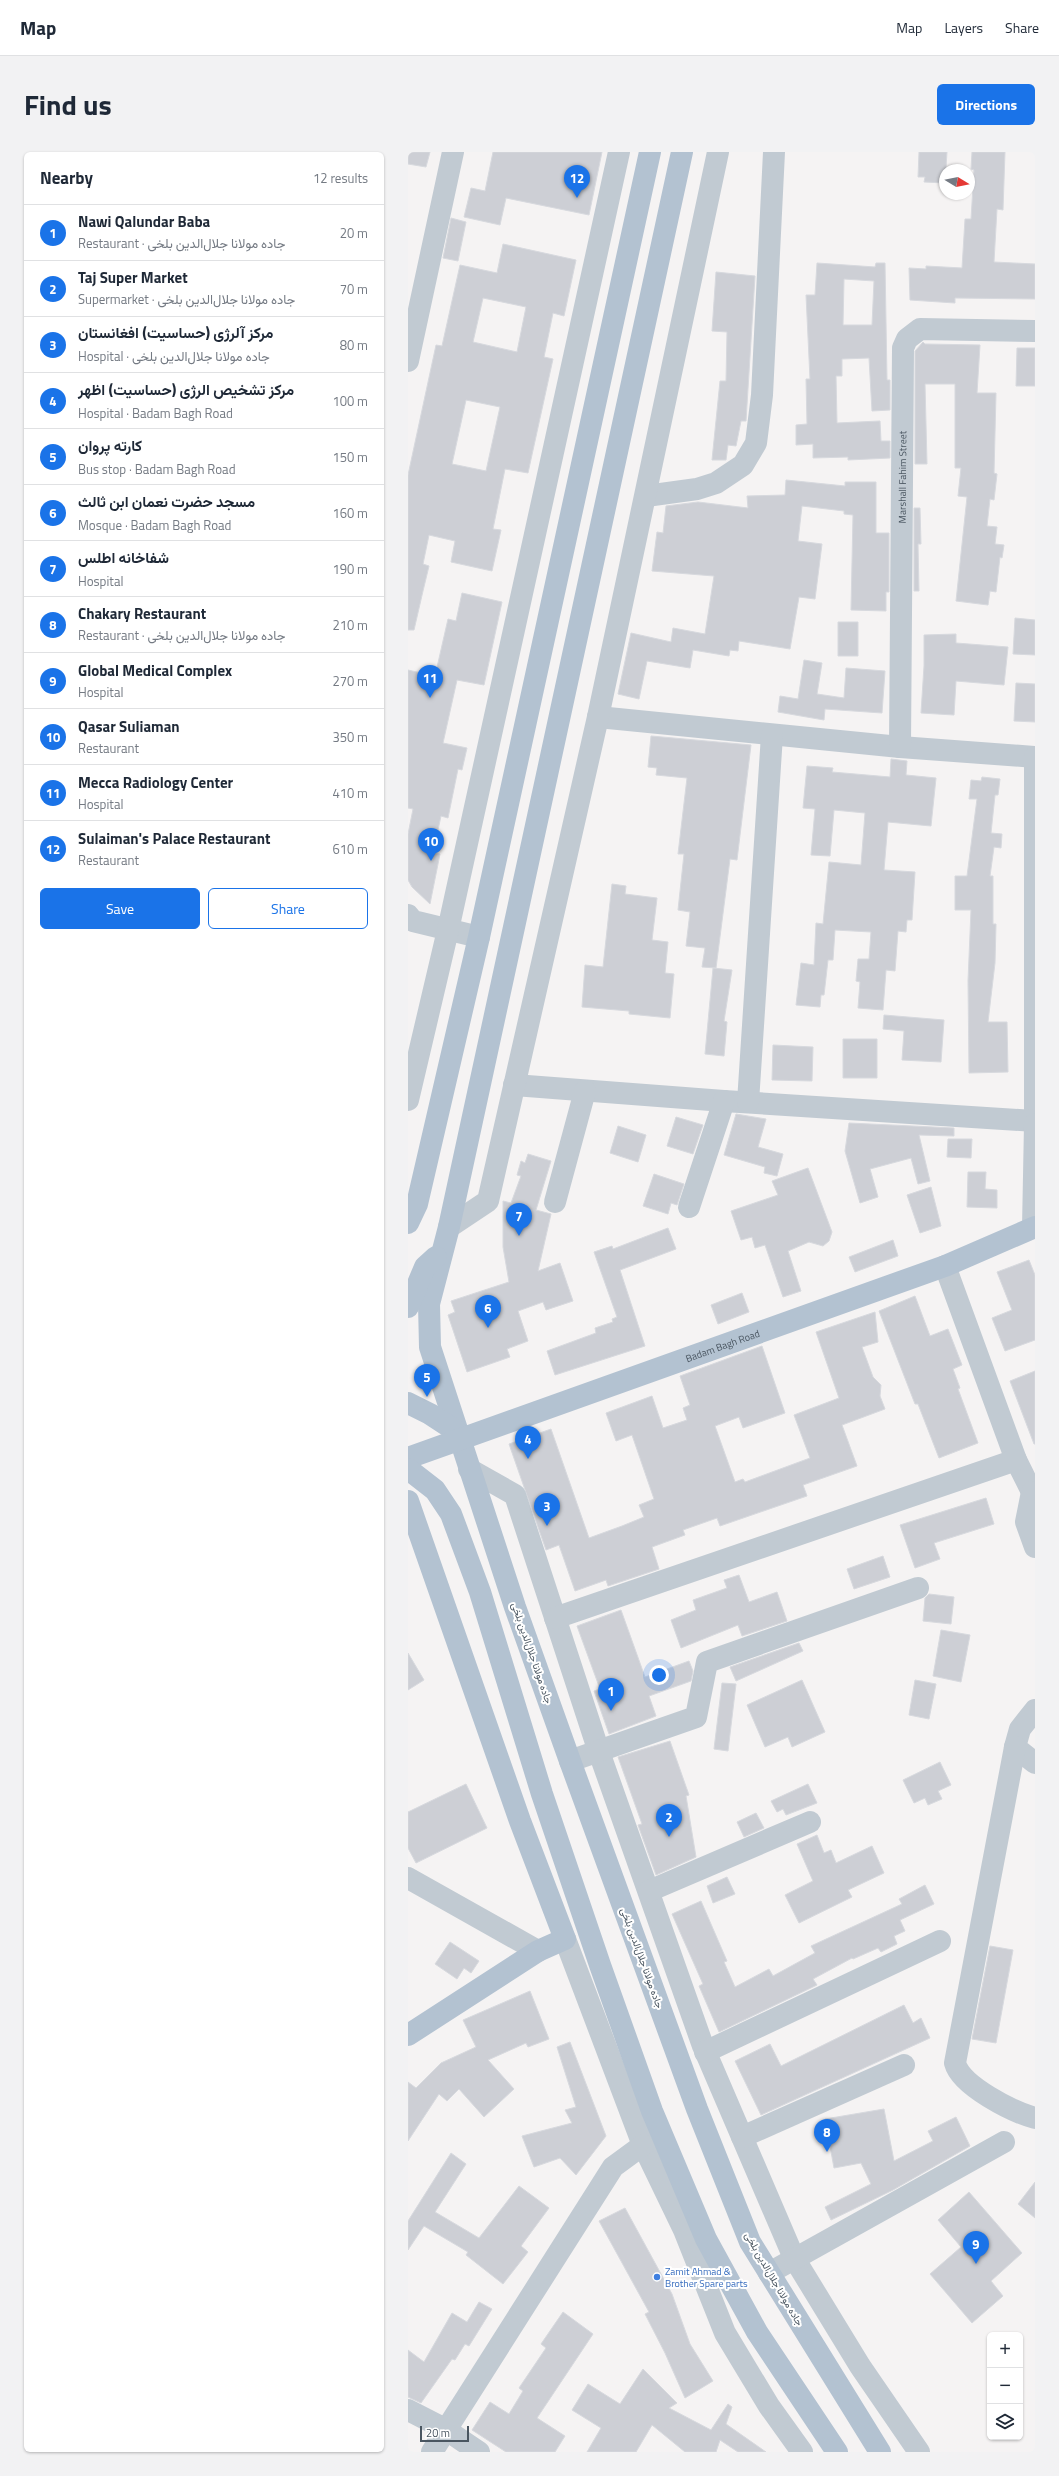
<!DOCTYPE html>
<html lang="en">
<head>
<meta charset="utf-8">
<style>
	body { margin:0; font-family:"Titillium Web",Vazirmatn,sans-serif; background:#f2f2f3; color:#1f2937 }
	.controls { position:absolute; right:12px; bottom:12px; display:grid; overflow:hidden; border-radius:6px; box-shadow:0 1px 3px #0004 }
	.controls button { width:36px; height:36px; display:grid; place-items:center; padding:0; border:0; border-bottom:1px solid #e0e1e3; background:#fff; color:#1f2937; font:20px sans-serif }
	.compass { position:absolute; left:531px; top:12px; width:36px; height:36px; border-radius:50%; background:#fff; box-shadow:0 1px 3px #0004; rotate:100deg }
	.scale { position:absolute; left:12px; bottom:10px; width:49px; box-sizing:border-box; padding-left:4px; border:2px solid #4a5661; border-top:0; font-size:11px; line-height:14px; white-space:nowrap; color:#4a5661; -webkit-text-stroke:3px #fff; paint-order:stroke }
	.you { position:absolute; left:251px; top:1523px; width:14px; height:14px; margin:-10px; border:3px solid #fff; border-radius:50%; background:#1a73e8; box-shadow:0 0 0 6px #1a73e833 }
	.badge { display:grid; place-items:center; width:26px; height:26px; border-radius:50%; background:#1a73e8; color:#fff; font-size:13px; font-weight:700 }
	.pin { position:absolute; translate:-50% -33px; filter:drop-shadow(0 1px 2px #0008) }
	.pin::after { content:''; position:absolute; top:21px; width:14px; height:12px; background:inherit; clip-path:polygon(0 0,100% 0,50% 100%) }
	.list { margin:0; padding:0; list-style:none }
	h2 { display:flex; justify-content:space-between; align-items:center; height:52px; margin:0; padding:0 16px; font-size:17px }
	h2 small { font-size:13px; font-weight:400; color:#747a83 }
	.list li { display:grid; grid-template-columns:26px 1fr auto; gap:12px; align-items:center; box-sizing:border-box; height:56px; padding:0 16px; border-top:1px solid #e0e1e3 }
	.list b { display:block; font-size:15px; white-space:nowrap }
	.list p { margin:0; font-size:13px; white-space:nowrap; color:#747a83 }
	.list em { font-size:13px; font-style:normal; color:#747a83 }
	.actions { display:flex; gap:8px; padding:12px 16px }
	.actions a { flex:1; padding:9px 0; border:1px solid #1a73e8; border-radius:6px; text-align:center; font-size:14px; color:#1a73e8 }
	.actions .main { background:#1a73e8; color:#fff }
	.icon { flex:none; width:22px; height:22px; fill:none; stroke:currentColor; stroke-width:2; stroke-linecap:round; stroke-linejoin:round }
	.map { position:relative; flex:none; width:627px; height:2300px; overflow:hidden; border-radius:6px }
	header { display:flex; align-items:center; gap:24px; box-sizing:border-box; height:56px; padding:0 20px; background:#fff; border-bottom:1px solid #e0e1e3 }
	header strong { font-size:19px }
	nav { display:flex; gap:22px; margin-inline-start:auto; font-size:14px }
	.intro { display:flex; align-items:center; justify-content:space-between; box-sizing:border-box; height:96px; padding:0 24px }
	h1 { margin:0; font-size:28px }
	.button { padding:10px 18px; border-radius:6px; background:#1a73e8; color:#fff; font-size:14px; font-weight:700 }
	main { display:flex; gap:24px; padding:0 24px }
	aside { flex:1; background:#fff; border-radius:6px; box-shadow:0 1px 3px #0004 }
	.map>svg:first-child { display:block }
</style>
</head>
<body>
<header>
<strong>Map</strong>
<nav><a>Map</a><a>Layers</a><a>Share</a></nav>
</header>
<div class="intro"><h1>Find us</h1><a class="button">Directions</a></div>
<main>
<aside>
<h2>Nearby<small>12 results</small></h2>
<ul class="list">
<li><span class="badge">1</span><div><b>Nawi Qalundar Baba</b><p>Restaurant · جاده مولانا جلال‌الدین بلخی</p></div><em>20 m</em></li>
<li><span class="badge">2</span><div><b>Taj Super Market</b><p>Supermarket · جاده مولانا جلال‌الدین بلخی</p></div><em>70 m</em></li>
<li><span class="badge">3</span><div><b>مرکز آلرژی (حساسیت) افغانستان</b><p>Hospital · جاده مولانا جلال‌الدین بلخی</p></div><em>80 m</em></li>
<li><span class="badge">4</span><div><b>مرکز تشخیص الرژی (حساسیت) اظهر</b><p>Hospital · Badam Bagh Road</p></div><em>100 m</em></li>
<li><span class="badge">5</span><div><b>کارته پروان</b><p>Bus stop · Badam Bagh Road</p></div><em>150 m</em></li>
<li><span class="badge">6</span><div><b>مسجد حضرت نعمان ابن ثالث</b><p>Mosque · Badam Bagh Road</p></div><em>160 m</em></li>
<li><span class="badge">7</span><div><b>شفاخانه اطلس</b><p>Hospital</p></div><em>190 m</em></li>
<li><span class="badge">8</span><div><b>Chakary Restaurant</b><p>Restaurant · جاده مولانا جلال‌الدین بلخی</p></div><em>210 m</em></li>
<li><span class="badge">9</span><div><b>Global Medical Complex</b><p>Hospital</p></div><em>270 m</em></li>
<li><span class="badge">10</span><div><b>Qasar Suliaman</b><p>Restaurant</p></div><em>350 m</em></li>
<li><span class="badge">11</span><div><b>Mecca Radiology Center</b><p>Hospital</p></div><em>410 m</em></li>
<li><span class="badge">12</span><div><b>Sulaiman's Palace Restaurant</b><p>Restaurant</p></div><em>610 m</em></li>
</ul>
<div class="actions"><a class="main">Save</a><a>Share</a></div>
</aside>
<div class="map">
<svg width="627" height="2300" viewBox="0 0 627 2300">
	<rect width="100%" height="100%" fill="#f5f3f3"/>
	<path fill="#cdcfd5" stroke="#d7d9de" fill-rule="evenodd" d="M0,0H22L18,15L0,12Z
		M85,0H194L181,63L98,46L92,73L56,65L63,36L77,39Z
		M511,0H539L537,31L516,30L517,25H510Z
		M564,0H597L595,58L589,57L586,110L627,112V147L547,146V151L502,148L501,116L518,117V114L554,116L557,67H563L566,18L563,17Z
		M43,66L58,70L50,109L35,106Z
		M95,92L168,108L156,164L145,161L136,205L145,207L120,321L97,317L85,377L93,378L84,419L43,410L47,389L21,383L15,412L21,414L15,439L6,478H0V323L28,193L34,194L52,113L89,121ZM75,146L118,155L109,200L65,190ZM58,248L92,255L78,319L44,312Z
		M409,111L467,115L468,111H477L479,228H482V258L464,259L461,206L434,207V224H428L429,271L472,269L473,289H482V306L440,308V305L405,306V292L388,293V273L399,272L398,227H402L398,143H407ZM436,127L466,129L464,173H435Z
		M308,120L347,124L338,269H333L328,294L320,293L318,308H304L312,229H318L319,180L304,179Z
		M515,190L517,192L572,193L569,241H588L586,321L589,322L586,348L582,347L579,374L589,375L587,392L596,393L594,406L592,405L588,440L582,439L580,453L548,449L559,345L550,344L553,316H547V232H517L519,312H507V199Z
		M609,196H627V234H608Z
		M378,328L437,334V330H468V381H481V440H478V459L443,458L445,363L436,362V359L394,354L390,389L414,392L407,447L391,445L382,497L331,489L330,499L322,498L321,504L285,498L282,516L239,509L231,547L210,542L223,481L263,490L265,476L297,482L306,424L244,419L249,380L255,381L258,354L290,350L340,356L339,344L377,343Z
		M506,356H512L513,392H510L511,439H506Z
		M54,441L94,450L76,533L49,528L35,591L59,596L54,618L50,617L40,666L33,664L25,701L32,702L22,752L4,735L0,728V682L5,657L0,656V518L27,524L40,467L48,469Z
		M607,466L627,468V503L605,502Z
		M430,470H450V504H430Z
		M548,482V491L600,495L596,533L548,529L546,563L513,561L516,514V483Z
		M396,508L414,511L409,542L436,546L438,516L477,519L474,561L417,557L416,568L370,560L372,544L390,547Z
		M608,531L627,532V570L606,569Z
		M243,584L343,593L329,708L322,707L308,816L294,815L297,796L278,794L282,760L270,758L276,702H270L279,626L248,623L249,616L240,615Z
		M483,607L499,609L498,623L528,626L523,674L480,670L476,718L507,720L504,768H499L498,780L490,779L487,819L478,818L475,858L450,856L452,830L448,829L450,807H461L463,780L427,778L425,808H420L416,843H413L412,855L388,853L393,811L406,813L408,771L415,772L421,710L453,713L457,661L426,658L422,704L403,703L407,657L395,656L399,614L425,616L424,620L482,625Z
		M574,625L592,627L590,643H587L583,681L594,682L593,696L586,695L582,724H585V772H588L587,811L580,870H599L600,920L561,921L560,829L563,758H547V724H559L569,647H561L563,628L573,629Z
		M204,732L218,734L217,742L249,746L244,788L260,790L257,821L266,822L262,866L221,862V859L174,855L177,813L195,815Z
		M305,816L324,818L316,869L319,870L316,904L297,902Z
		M476,863L536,868L533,910L494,908L496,879L475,877Z
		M435,887H469V926H435Z
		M365,893L405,895L404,929L364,928Z
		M328,962L358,967L350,995L375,1002L369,1024L356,1021L357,1015L316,1003Z
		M268,965L295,973L285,1002L259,994Z
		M441,971L546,976V984L511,983L522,1029L510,1032L503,1006L462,1017L470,1045L452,1051L437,999Z
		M210,974L238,983L230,1010L202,1001Z
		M540,987H564L563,1006L539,1005Z
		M120,1002L143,1009L128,1058L143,1062L130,1119L152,1111L165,1149L138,1158L135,1150L110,1159L120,1189L99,1197L102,1205L59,1220L40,1163L47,1160L43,1149L101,1130L95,1095V1049L103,1051L113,1024L109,1023L113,1009L117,1011Z
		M400,1016L424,1080L421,1089L415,1094L401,1090L380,1099L393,1139L375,1145L357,1093L347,1096L344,1085L333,1088L323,1059L370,1043L364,1029Z
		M560,1020H578L577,1037L589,1038V1056L559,1055Z
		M246,1022L276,1032L269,1053L263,1051L260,1062L235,1054Z
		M523,1035L533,1074L512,1081L499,1043Z
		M260,1076L268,1097L212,1118L237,1194L147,1223L139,1199L188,1181L187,1176L205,1170L204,1167L209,1165L186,1100L204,1094L205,1097Z
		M485,1088L490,1104L447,1120L441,1105Z
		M621,1108L627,1123V1188L597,1199L584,1166L604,1158L589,1120Z
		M334,1141L341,1160L310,1172L303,1153Z
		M507,1144L522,1184L540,1177L554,1213L545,1217L552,1236L550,1237L570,1291L531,1306L510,1252H507L471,1159Z
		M467,1160L470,1190L454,1195L465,1225L473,1233L472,1244L477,1257L434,1273L449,1314L395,1333L399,1344L312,1374L309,1366L275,1378L277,1383L244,1395L251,1417L200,1434L198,1428L167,1439L151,1393L138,1398L101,1292L143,1277L181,1386L214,1374L236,1365L231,1353L246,1347L224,1283L208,1289L198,1261L244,1244L255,1276L279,1268L275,1256L282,1253L272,1224L354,1194L377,1261L335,1276L331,1265L307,1274L327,1330L335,1327L337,1330L402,1306L386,1263L431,1246L408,1180Z
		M627,1219V1292H626L602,1229Z
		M578,1346L586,1372L526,1391L532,1407L507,1416L492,1373Z
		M475,1404L482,1425L446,1437L439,1417Z
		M331,1423L341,1450L369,1440L379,1469L334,1484L330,1473L273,1496L263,1468L288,1458L285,1448L319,1436L316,1428Z
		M521,1442L546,1445L543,1472L515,1469L517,1446Z
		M213,1458L237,1525L281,1509L285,1519L283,1529L241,1544L248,1564L201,1582L186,1539L192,1537L169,1474Z
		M533,1478L562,1483L553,1530L525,1524Z
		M391,1491L395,1499L328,1529L322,1515Z
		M0,1501L16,1528L0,1538Z
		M394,1528L417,1580L384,1595L380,1585L357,1595L339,1553Z
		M507,1528L528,1532L521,1567L501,1563Z
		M314,1531L328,1532L320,1599L306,1597Z
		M262,1589L281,1643L278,1644L288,1705L248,1723L230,1673L234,1672L210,1605Z
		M532,1610L543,1633L530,1639L534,1647L520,1653L517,1646L506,1651L495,1628Z
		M58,1632L79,1676L8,1711L0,1696V1660Z
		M400,1632L409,1651L378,1663L375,1657L369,1660L363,1649Z
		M348,1661L356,1676L336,1685L329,1670Z
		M409,1683L416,1701L423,1698L428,1711L464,1694L476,1721L440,1738L444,1745L391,1771L377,1743L405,1729L389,1692Z
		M319,1725L327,1742L305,1751L299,1734Z
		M517,1733L526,1752L492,1768L497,1779L486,1784L489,1792L473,1800L470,1796L445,1807L444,1806L405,1827L409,1833L311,1880L291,1834L295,1832L264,1762L293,1749L319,1809L316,1810L327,1835L361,1817L365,1824L407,1801L403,1794L494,1752L491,1747Z
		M42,1790L71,1809L63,1821L56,1816L49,1827L27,1812Z
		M582,1794L605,1798L588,1891L564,1887Z
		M122,1839L141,1887L120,1895L118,1891L80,1908L106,1937L76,1965L51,1937L39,1949L31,1942L0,1989V1930L8,1936L33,1911L68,1895L55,1868Z
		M496,1853L505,1871L513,1866L522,1886L353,1963L327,1909L362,1892L373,1914Z
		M162,1890L198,1984L168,2023L152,2006L126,2015L114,1984L164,1971L157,1958L168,1955L149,1895Z
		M476,1957L486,2009L525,1989L520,1979L548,1965L562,1994L485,2038L423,2068L417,2055L463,2032L453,2011L426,2016L417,1967Z
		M43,2001L58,2012L27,2060L71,2086L111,2034L141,2056L113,2094L120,2100L95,2132L58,2103L60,2100L16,2074L0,2098V2069Z
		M627,2030V2066L610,2052Z
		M561,2040L614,2101L583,2129L595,2144L564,2171L522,2122L553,2095L530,2068Z
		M217,2056L264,2142L282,2192L305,2229L277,2246L257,2201L237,2162L241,2160L191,2069Z
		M71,2150L84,2157L61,2194L57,2192L47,2208L44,2207L13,2251L0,2245V2198L16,2210L44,2161L59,2170Z
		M155,2160L185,2182L129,2266L157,2284L147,2300H98L64,2278L82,2250L101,2262L115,2239L111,2236L138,2196L133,2192Z
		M235,2217L269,2251L261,2256L303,2278L320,2252L324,2255L318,2272L358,2300H330L312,2288L308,2300H277L244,2273L228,2300H179L193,2276L164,2258L180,2232L212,2252Z"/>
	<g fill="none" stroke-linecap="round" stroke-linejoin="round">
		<g stroke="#c1cad2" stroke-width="22">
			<path d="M0,209L45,0"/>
			<path d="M238,344L289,337L308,331L335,313L348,291L354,243L366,0"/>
			<path d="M190,565L492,595L627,605"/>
			<path id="s1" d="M492,595L495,196L499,187L512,177L627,179"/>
			<path d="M627,605V959"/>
			<path d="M0,763L5,769L71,785"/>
			<path d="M106,933L316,949L627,969"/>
			<path d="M0,948L40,778L211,0"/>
			<path d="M340,950L364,583"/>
			<path d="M147,1050L177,939"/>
			<path d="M281,1055L316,949"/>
			<path d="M41,1075L80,1049L190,565L310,0"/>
			<path d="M625,1076L627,972"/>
			<path d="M537,1114L608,1308L624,1340H627"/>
			<path d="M61,1317L107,1343L191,1600L295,1894L386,2106L452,2214L511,2300"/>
			<path d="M624,1340L618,1370L627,1395"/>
			<path d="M147,1466L608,1308"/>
			<path d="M627,1558L612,1577L607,1595L627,1611"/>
			<path d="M607,1595L547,1911C553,1934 605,1960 627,1966"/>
			<path d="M162,1609L288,1565L299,1510L510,1436"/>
			<path d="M0,1726L130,1799"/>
			<path d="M241,1739L402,1670"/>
			<path d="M157,1787L235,1993L276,2078L317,2181L361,2254L394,2300"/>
			<path d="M297,1900L532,1789"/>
			<path d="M334,1985L496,1913"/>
			<path d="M361,2121L596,1990"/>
			<path d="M0,2258L37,2277L71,2300"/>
			<path d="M24,2300L205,2015L235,1993"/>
		</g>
		<g stroke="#b3c2d1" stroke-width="22">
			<path d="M274,0L41,1075L21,1152L22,1195L107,1455L162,1609L289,1957L342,2090L472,2300"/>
			<path d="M0,1071L9,1052L71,785L242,0"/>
			<path d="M0,1155L17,1115L28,1105"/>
			<path d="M0,1251L22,1262L48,1279"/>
			<path id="s2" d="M0,1306L537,1114L627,1075"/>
			<path d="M0,1317L27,1338L43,1362L72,1440L134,1642L192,1813L244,1959L298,2087L349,2180L429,2300"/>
			<path d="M0,1349L112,1669L157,1787L130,1799L0,1883"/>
		</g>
	</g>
	<circle fill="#3f7fe0" stroke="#fff" stroke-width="1.5" cx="249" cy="2125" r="4"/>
	<g text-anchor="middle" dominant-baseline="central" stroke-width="4" stroke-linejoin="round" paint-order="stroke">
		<g font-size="10" fill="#4a5661" stroke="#fff">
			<text stroke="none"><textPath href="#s1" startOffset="270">Marshall Fahim Street</textPath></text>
			<text stroke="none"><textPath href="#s2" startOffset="334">Badam Bagh Road</textPath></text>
			<text transform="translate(124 1501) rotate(71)">جاده مولانا جلال‌الدین بلخی</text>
			<text transform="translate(234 1806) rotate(70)">جاده مولانا جلال‌الدین بلخی</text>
			<text transform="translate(366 2127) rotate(60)">جاده مولانا جلال‌الدین بلخی</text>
		</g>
		<g font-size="10" fill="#366cbe" stroke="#fff" text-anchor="start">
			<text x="257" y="2119">Zamit Ahmad &amp;<tspan x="257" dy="12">Brother Spare parts</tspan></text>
		</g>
	</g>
</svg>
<div class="controls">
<button>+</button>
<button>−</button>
<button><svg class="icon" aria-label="layers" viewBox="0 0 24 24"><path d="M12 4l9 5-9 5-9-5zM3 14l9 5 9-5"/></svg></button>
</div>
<svg class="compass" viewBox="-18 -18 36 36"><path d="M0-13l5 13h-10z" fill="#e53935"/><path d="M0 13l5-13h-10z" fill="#747a83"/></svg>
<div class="scale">20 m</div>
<div class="you"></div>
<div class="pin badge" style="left:203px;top:1559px">1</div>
<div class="pin badge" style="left:261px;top:1685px">2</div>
<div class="pin badge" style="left:139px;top:1374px">3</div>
<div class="pin badge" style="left:120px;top:1307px">4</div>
<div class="pin badge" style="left:19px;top:1245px">5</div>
<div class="pin badge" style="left:80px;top:1176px">6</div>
<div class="pin badge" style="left:111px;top:1084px">7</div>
<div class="pin badge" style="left:419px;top:2000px">8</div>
<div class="pin badge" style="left:568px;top:2112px">9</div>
<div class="pin badge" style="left:23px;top:709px">10</div>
<div class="pin badge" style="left:22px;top:546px">11</div>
<div class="pin badge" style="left:169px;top:46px">12</div>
</div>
</main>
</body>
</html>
